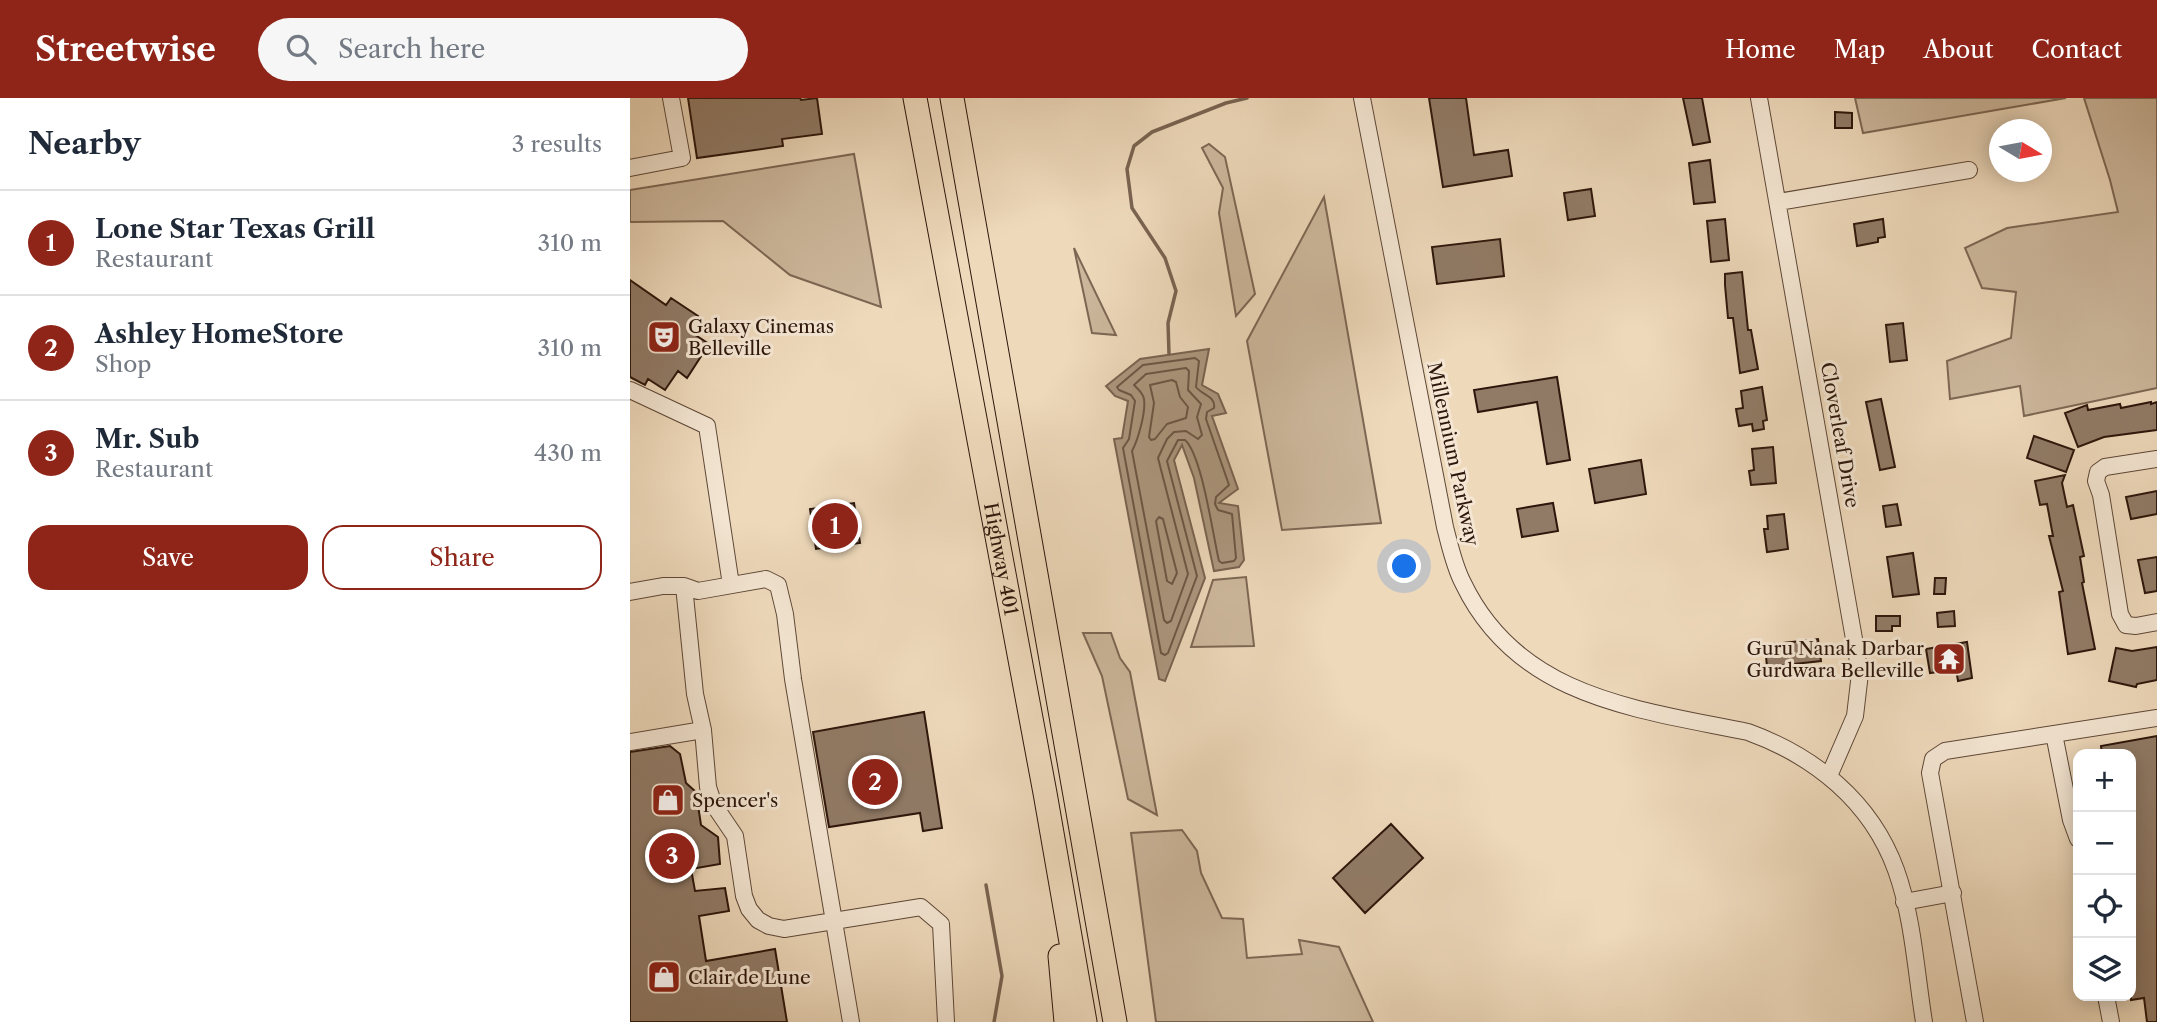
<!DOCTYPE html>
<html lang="en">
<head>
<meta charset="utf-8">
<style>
	body { margin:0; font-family:"Libre Caslon Text",serif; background:#f6f6f7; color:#1f2937 }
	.controls { position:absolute; right:21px; bottom:21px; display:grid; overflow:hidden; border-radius:14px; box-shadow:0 4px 18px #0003 }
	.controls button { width:63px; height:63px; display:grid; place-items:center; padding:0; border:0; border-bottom:2px solid #e0e1e3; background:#fff; color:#1f2937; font:35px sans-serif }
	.compass { position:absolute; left:1359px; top:21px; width:63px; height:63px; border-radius:50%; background:#fff; box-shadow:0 4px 18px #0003; rotate:100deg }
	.you { position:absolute; left:775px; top:469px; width:24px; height:24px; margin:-18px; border:5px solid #fff; border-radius:50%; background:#1a73e8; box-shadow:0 0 0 10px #1a73e833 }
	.badge { display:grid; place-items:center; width:46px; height:46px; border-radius:50%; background:#8f2418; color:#fff; font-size:23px; font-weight:700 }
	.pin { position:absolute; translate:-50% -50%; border:4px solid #fff; box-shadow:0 2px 7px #0006 }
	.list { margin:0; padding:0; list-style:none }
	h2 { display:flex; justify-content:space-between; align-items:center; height:91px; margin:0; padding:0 28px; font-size:30px }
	h2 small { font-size:23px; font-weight:400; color:#747a83 }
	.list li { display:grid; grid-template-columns:46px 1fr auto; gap:21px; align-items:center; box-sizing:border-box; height:105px; padding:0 28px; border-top:2px solid #e0e1e3 }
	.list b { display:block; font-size:26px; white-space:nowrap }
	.list p { margin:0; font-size:23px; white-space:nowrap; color:#747a83 }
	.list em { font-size:23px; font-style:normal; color:#747a83 }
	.actions { display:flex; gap:14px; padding:21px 28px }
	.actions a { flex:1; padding:16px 0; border:2px solid #8f2418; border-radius:21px; text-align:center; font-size:24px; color:#8f2418 }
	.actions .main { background:#8f2418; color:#fff }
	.icon { flex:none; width:38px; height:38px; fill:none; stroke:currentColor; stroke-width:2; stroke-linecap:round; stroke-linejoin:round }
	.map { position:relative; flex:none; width:1527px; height:924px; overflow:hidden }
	header { display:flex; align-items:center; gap:42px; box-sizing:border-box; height:98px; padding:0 35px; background:#8f2418; color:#fff }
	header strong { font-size:33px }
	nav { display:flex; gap:38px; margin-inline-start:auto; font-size:24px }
	.search { width:490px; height:63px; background:#f6f6f7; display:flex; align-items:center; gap:18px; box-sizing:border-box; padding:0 24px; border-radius:38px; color:#747a83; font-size:26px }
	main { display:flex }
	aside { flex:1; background:#fff }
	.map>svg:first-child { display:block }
</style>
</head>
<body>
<header>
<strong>Streetwise</strong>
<div class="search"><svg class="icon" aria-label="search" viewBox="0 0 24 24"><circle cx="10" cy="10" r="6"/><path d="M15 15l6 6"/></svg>Search here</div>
<nav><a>Home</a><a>Map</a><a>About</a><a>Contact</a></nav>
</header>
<main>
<aside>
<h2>Nearby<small>3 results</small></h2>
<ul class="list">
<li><span class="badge">1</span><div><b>Lone Star Texas Grill</b><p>Restaurant</p></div><em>310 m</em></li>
<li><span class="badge">2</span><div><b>Ashley HomeStore</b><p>Shop</p></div><em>310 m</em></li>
<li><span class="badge">3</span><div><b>Mr. Sub</b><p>Restaurant</p></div><em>430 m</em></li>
</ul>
<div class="actions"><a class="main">Save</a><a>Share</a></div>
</aside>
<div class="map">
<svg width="1527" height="924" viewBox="0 0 1527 924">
	<rect width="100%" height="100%" fill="#eed9bb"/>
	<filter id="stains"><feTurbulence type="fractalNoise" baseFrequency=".00286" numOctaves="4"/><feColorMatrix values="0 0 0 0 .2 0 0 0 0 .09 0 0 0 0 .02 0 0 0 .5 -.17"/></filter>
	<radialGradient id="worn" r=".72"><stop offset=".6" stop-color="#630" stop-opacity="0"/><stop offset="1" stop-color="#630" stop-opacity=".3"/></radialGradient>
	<path fill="#cdb89d" stroke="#7d6754" stroke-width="2" d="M1225,0H1436L1233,35Z
		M1454,0H1527V290L1394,318L1390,288L1320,301L1317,263L1381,240L1386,194L1352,190L1335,150L1377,130L1488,114L1480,82Z
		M579,46L595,59L625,196L606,218L589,115L593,90L572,50Z
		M224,56L251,209L160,177L93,123L0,124V92Z
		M694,99L751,425L652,432L617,243Z
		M444,150L486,237L462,235Z
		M616,479L624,548L561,549L583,482Z
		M453,535H481L490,560L500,574L527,717L498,701L472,578Z
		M552,732L567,753L571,775L592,820L613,821L617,860L672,856L669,842L709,849L743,924H526L501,735Z"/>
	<path fill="#ac977f" stroke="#796351" stroke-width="2" d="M579,251L572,287L588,296L596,315L582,318L608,391L589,405L608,408L614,462L609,469L584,473L564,380L552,347L544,362L575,480L535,583L529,581L484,341L492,340L498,303L485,298L476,288L510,261Z"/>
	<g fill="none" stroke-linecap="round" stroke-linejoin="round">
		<path stroke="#6c5645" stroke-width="2" d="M565,260L569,263L566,289C572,297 586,298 584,310L577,314L576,321L599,387L586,399L585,406L588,412L602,416L606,460L604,463L592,465L589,463C583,438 572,357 555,342H548L537,363L567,478L538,555L535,557L531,555L493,350L499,341L505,303L501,297L489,292L487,289L513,267Z
			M556,270L559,273L558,292L571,306L567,319L572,337L568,341L556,333L544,334L537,341L528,360L558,476L541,523L537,525L534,522L502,353C508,342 516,314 514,301C513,295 508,291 504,287L516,276Z
			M542,282L546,284L550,299L558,309L556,320L537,326L525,341L521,342L519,339L524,305L520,287Z
			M529,419L533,421L547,475L542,486L537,483L526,423Z"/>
		<path stroke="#796351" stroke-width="3.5" d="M539,256L538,225L546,193L535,160L502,110L497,71L504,48L522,34L596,5L617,0
			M356,787L372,878L364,924"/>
	</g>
	<path fill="#917b67" stroke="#2d160b" stroke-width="2" d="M58,0H170L171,2L187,0L192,36L152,41L153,48L67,60Z
		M799,0H836L844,57L878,52L882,78L813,89Z
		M1053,0H1072L1080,44L1063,47Z
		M1205,14L1222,15V30H1205Z
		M1080,62L1085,104L1064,106L1059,65Z
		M961,91L965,118L938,122L934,95Z
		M1095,121L1099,162L1081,164L1077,123Z
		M1253,121L1255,139L1248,140V144L1227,148L1224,126Z
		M870,141L874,178L807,186L802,149Z
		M1112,174L1118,232H1121L1128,271L1110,275L1103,220H1098L1095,187V176Z
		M0,182L36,207L41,200L68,218L58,232L79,246L57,280L48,273L35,292L18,281L15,287L0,279Z
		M1273,225L1277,262L1260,264L1256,227Z
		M927,279L940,362L917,366L907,304L848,314L844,292Z
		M1132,289L1137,322L1133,323L1134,331L1123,333L1122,326L1109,328L1106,311L1113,310L1111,293Z
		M1251,301L1265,369L1250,372L1236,304Z
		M1521,304V306L1527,304V332L1474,339L1448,349L1435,315L1457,307L1458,312L1490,306L1491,310Z
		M1404,338L1444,352L1436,374L1397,360Z
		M1143,349L1146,385L1121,387L1119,373L1124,372L1122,351Z
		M1011,362L1016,396L965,405L959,371Z
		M1435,377L1432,385L1437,409L1443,407L1454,458L1450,459L1454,484L1452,485L1465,551L1438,556L1429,494L1433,493L1419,438H1423L1417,406L1410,407L1405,383Z
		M1527,393V416L1501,421L1496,399Z
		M224,405L230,445L186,451L180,411Z
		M923,405L928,433L892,439L887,411Z
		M1267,406L1271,427L1256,429L1253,408Z
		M1154,416L1158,451L1137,454L1134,431H1138L1137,418Z
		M1283,455L1289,496L1263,499L1257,459Z
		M1527,459V493L1515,495L1508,462Z
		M1305,480H1316L1315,496H1304Z
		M1324,513L1325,528L1308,529L1307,515Z
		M1246,518H1270V528H1262V533H1246Z
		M1188,541L1191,563L1137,569L1135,547Z
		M1337,544L1342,580L1328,583L1326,571L1300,575L1296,551Z
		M1527,549V582L1507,586L1506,589L1479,583L1486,550L1502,553Z
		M294,614L312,730L293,733L290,715L199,729L183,634Z
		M1527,638V924H1517L1514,900L1501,902V656H1472L1471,648Z
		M40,648L50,656L56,685L66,694L71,727L88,739L90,766L61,771L65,793L95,790L99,813L69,818L76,863L145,851L157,924H0V654Z
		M761,726L793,760L735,815L703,780Z"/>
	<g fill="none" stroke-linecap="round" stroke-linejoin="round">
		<defs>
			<path id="minor" d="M732,0L815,429C820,448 824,468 833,485C888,600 1007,611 1118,634C1184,658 1241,703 1266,772C1283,819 1286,874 1294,924
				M1129,0L1230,575L1225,618L1199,678
				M0,70L52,60L41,0
				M1148,104L1339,72
				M0,292L77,328L101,487
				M1527,361L1475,369L1468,374L1466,383L1471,397L1490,516L1496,527L1506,528L1527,524
				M54,488L65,596L73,632L78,689L84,707L105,738L114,798L119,811L128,822L139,828L154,831L291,809L311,826L316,924
				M0,494L33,488H54L68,493L136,481L148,487L155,516L163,581L221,924
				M1424,636L1441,722L1448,741
				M0,644L73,632
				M1274,804L1323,795
				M1476,898L1481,924
				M1345,924L1300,675L1303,661L1315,653L1527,620"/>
			<g id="highway">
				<path id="s1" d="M285,0L415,695L455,924"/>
				<path d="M322,0L485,924"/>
				<path d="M430,858L436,924"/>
			</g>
		</defs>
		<use href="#minor" stroke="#5d4737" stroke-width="18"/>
		<use href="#highway" stroke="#2d160b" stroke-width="25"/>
		<use href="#minor" stroke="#f4e6d3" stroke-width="16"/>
		<use href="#highway" stroke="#eed9bb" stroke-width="23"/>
	</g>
	<defs>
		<symbol id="theatre-square" viewBox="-11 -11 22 22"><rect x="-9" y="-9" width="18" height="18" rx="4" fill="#8f2418" stroke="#f4e6d3"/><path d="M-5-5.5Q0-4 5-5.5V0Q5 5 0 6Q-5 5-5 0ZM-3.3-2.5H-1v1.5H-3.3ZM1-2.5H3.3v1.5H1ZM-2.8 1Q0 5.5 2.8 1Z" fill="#fff"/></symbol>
		<symbol id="temple-square" viewBox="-11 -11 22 22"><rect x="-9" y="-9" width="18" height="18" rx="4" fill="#8f2418" stroke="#f4e6d3"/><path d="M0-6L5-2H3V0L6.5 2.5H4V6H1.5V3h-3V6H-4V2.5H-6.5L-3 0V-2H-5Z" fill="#fff"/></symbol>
		<symbol id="shop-square" viewBox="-11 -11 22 22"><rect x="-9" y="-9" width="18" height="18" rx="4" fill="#8f2418" stroke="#f4e6d3"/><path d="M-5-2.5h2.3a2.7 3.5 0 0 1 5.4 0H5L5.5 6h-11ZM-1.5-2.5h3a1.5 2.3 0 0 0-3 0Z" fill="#fff"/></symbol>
	</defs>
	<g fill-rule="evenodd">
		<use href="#theatre-square" x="15" y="220" width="38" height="38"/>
		<use href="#temple-square" x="1300" y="542" width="38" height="38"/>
		<use href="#shop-square" x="19" y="683" width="38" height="38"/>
		<use href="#shop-square" x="15" y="860" width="38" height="38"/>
	</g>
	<g text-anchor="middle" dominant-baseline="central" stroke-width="6" stroke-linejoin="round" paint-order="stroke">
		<g font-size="19" fill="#2d160b" stroke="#f4e6d3" text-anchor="start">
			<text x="58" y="228">Galaxy Cinemas<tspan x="58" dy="22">Belleville</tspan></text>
			<text x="1294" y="550" text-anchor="end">Guru Nanak Darbar<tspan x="1294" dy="22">Gurdwara Belleville</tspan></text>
			<text x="62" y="702">Spencer's</text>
			<text x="58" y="879">Clair de Lune</text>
		</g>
		<g font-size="19" fill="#2d160b" stroke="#f4e6d3">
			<text transform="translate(1210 337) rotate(80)">Cloverleaf Drive</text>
			<text transform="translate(823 356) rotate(78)">Millennium Parkway</text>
			<text stroke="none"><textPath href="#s1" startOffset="469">Highway 401</textPath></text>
		</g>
	</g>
	<rect width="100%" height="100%" filter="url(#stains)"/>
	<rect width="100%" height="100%" fill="url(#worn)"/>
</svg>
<div class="controls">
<button>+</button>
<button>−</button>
<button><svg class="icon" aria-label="locate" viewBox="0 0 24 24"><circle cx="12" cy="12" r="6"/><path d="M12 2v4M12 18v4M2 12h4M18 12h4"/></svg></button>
<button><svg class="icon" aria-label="layers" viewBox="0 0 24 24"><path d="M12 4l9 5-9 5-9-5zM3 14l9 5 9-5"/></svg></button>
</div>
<svg class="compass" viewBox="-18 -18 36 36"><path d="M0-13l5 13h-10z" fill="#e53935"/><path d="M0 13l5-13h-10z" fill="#747a83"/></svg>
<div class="you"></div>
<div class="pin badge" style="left:205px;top:428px">1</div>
<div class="pin badge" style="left:245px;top:684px">2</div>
<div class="pin badge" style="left:42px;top:758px">3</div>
</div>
</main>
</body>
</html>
